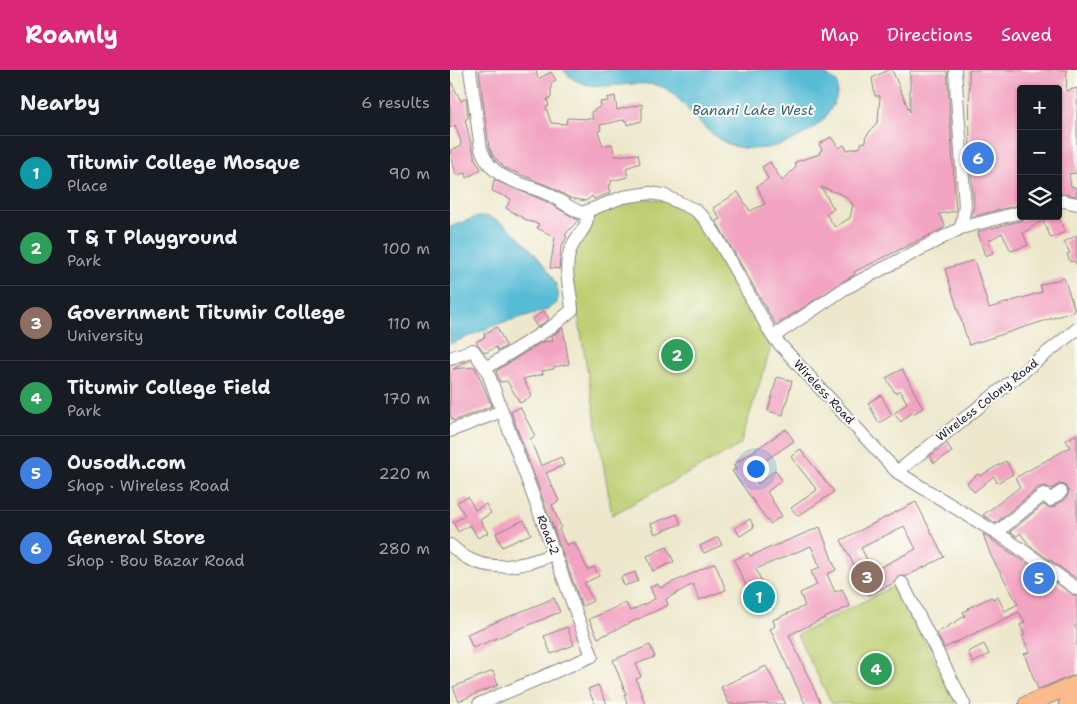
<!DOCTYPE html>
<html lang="en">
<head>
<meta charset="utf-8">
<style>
	body { margin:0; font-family:"Shantell Sans",sans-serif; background:#242831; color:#f1f3f6 }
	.controls { position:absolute; right:15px; top:15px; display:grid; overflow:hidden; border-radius:5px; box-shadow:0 1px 4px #0004 }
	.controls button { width:45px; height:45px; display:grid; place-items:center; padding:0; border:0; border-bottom:1px solid #363941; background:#171b24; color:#f1f3f6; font:25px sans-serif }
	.you { position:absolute; left:305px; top:398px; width:18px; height:18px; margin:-12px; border:4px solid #fff; border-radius:50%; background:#1a73e8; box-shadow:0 0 0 8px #1a73e833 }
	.badge { display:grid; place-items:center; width:32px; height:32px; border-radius:50%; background:#db2777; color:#fff; font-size:16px; font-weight:700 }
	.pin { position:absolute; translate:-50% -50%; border:2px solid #fff; box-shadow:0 1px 5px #0006 }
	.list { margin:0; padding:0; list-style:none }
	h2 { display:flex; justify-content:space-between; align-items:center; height:65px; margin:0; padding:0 20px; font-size:21px }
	h2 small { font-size:16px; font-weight:400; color:#9ea1a6 }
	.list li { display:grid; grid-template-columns:32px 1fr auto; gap:15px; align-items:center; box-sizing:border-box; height:75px; padding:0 20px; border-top:1px solid #363941 }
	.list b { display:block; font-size:19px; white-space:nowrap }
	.list p { margin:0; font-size:16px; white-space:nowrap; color:#9ea1a6 }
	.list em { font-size:16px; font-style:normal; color:#9ea1a6 }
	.icon { flex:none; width:28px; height:28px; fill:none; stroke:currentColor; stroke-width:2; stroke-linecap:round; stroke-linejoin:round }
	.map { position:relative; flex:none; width:627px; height:634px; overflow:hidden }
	header { display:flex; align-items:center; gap:30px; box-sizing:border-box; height:70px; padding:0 25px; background:#db2777; color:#fff }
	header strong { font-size:24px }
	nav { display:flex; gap:28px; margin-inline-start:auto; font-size:18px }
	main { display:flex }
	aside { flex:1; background:#171b24 }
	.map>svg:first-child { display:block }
</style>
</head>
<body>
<header>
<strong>Roamly</strong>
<nav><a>Map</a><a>Directions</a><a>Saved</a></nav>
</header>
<main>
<aside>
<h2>Nearby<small>6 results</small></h2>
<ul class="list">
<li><span class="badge" style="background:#0f9aa8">1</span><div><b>Titumir College Mosque</b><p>Place</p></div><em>90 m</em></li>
<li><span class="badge" style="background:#2e9e5b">2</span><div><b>T &amp; T Playground</b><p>Park</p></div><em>100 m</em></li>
<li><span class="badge" style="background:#8d6e63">3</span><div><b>Government Titumir College</b><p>University</p></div><em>110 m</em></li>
<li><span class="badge" style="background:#2e9e5b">4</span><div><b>Titumir College Field</b><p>Park</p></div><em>170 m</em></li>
<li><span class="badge" style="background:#3f7fe0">5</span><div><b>Ousodh.com</b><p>Shop · Wireless Road</p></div><em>220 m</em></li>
<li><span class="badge" style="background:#3f7fe0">6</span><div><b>General Store</b><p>Shop · Bou Bazar Road</p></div><em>280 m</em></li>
</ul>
</aside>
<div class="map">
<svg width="627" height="634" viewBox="0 0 627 634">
	<rect width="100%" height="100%" fill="#fdfcf7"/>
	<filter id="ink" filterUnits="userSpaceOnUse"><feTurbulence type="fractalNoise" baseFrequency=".02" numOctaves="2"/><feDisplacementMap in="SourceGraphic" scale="10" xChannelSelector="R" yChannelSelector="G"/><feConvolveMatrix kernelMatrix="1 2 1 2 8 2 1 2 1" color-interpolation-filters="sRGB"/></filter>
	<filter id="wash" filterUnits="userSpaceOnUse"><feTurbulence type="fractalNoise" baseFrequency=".0096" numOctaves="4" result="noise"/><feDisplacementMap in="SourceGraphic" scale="20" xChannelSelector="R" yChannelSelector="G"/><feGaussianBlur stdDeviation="1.12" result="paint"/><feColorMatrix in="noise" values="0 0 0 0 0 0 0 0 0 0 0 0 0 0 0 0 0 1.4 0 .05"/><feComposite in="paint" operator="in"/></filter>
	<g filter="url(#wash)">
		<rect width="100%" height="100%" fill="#ede8cc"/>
		<path fill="#bdce71" stroke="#707856" d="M193,128L214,131L233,139L251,155L321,277L290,375L162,445L119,193L135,153L152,139Z
			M446,515L506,633L382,634L347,565Z"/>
		<path fill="#57bcd5" stroke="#3c6f88" d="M113,0H374L376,5L387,12C390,26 381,41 371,52C358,64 333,76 316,78C275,83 260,64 234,35C227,28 220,19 210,16C177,7 139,30 113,0Z
			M36,146C41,148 46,150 50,152C66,161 108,205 108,223C109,226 107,231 106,234L96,240L51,253L0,274V157L23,148Z"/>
		<g id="blocks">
			<path fill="#f2a3c1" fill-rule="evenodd" d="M29,0H86L88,9L101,2L106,10L101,13V28L97,29L99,36L96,37L101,53L116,54L117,48L143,49L141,42L151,36L150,32L158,31L157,28L165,26L167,40L192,34V51L177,55L176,51L173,50L150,55L151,60L148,61L153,76L162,74L165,86L188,84L190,93L176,98L178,107L161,111V115H158L160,123L144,129L142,126L136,131L120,128L101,117L55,98L43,86L39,77Z
				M438,0H442L460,42V1H497L506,141L489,144L495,155L494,158L404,202L405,204L326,255L266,151L270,149L263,138L288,122L300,141L315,134L307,116L318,109L312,97L320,92L332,111L346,97L345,92L370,84L369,82L372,80L369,74L381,67L389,78L394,75L397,80L411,77V73L416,72L415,68L428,51L430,26H425L422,8ZM371,117L393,125L403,134L400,148L385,157L376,144L384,139Z
				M519,0H617L616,21L627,18V103L619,104L621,116L627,118V126L608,124V19H571V134L521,147L524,136L520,87Z
				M0,10L11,31L16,28L18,48L15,50L25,89L31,99L17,108L16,103L6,105L0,80L10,77L11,72L5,55L0,58Z
				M44,110L95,131L128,150L115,165L117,167L111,177L109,199L100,198L105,167L87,158L89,154L78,151L56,138L61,129L42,121Z
				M578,146H608L615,162L601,168L593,150L573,163L578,175L561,181L552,163L538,171L543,183L535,186L528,162L573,150Z
				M627,165V195L624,191L620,192L617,184L620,183L614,172Z
				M524,190L539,238L592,222L590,215L614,208L625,241L519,275L495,199Z
				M94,241L99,249L87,257L82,249Z
				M47,257L56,276L48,281L46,277L35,283L26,272L35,267L34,264Z
				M113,258L119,294L104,297V299L92,301L93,304L73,309L82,326L70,333L57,311L50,312L46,301L92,272L103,271L102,266Z
				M20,290L3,299L25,297L42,336L3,351L0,345V296Z
				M452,299L473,338L463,344L462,342L451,352L444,344L457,333L450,320L445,323L436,308Z
				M327,307L342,311L333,345L318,341Z
				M431,325L442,345L429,353L418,333Z
				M70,337L85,366L80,369L91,396L111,387L114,395L96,403L109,431L102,435L111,457L109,459L116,475L124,472L138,500L144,497L149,506L134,513L143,531L132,536L61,342Z
				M336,359L344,371L300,401L308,414L325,400L332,410L317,422L332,446L320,454L282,401L286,399L283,395Z
				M627,364V509L580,476L570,463L567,466L560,462L593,435L602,438L616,429L619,422L615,415L610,414L601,419L596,416L589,417L546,453L533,445L570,417L565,408L620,377L616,370Z
				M497,373L502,382L484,393L480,386Z
				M350,379L384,422L348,446L341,438L367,420L341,387Z
				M556,391L563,404L547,413L544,406L524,422L517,413L528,404L530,406Z
				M18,427L25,440L36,434L41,443L30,450L38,463L28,468L20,455L8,462L3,452L15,446L7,432Z
				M466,432L494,487L457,506H449L444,513L419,525L391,470ZM454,456L466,479L423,501L411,478Z
				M227,444L231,454L205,464L201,454Z
				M300,449L304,457L290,466L285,458Z
				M74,450L81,464L52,477L46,463Z
				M370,457L386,500L377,504L385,522L392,519L400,536L339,565L371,634H355L320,559L325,556L323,550L355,536L350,523L367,515L361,501L370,497L361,476L306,499L320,531L306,537L284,490L298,483L300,486Z
				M533,464L627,527V555L625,556L627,561V604L588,619L574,584L580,582L572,566L575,565L570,555L575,552L569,542L494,578L487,563L515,546L513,542L519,539L518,538L542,527L543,529L548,527L555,541L568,534L541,486Z
				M268,467L272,475L254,483L250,476Z
				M217,477L224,492L203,501L197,486Z
				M265,493L276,520L249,530L243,514L216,529L218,535L148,568L139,549L176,533L180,541L205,529L200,517L208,514L210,518Z
				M185,502L188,511L174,516L171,507Z
				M104,528L110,542L23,578L17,564Z
				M117,557L124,575L101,584L94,566Z
				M534,574L539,584L523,593L518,582Z
				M200,575L205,587L186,594L191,607L186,609L195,634H177L174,624H176L163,590Z
				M316,596L336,634H279L271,617Z
				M43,601L48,615L9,631L3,617Z
				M148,615L157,634H145L138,619Z"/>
		</g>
	</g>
	<g filter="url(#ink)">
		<use href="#blocks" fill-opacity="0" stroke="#888584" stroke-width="1"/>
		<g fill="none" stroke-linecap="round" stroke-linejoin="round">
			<defs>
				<path id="minor" d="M20,0L31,79C43,112 70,111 98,124C110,130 119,138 132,143L173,127L200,123L213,125L245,140L254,148L265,164L323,267L447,402L558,470L627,519
					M608,132L614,131L627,134
					M511,158L571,142
					M323,267L394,219L511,158L515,136L505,0
					M0,288L23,280L37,300
					M0,361L52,341
					M447,402L627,259
					M546,463L594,424L600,430L611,422
					M0,475C6,479 12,486 19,489C47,503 78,495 105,483
					M452,513L514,634
					M29,634L142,586L37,300L39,296L103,256L122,240C121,220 113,201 120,181C124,166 141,158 136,142"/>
				<path id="major" d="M577,634L627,614
					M617,634L627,630"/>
			</defs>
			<use href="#minor" stroke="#888584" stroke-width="14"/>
			<use href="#major" stroke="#888584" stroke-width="18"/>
			<use href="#minor" stroke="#fff" stroke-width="12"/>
			<use href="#major" stroke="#fbbb8d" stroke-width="16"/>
		</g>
	</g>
	<g text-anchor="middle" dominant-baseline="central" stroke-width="4" stroke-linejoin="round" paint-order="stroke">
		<g font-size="12" fill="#22223b" stroke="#fdfcf7">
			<text transform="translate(374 322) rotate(47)">Wireless Road</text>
			<text transform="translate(537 330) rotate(-38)">Wireless Colony Road</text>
			<text transform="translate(98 465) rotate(69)">Road-2</text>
		</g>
		<g font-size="14" font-style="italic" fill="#376079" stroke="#fdfcf7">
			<text x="303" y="40">Banani Lake West</text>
		</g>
	</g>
</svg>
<div class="controls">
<button>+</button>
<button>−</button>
<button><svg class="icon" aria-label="layers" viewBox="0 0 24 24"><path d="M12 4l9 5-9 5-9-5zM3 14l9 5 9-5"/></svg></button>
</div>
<div class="you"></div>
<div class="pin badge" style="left:309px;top:527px;background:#0f9aa8">1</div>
<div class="pin badge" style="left:227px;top:285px;background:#2e9e5b">2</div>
<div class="pin badge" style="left:417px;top:507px;background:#8d6e63">3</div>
<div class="pin badge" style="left:426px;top:599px;background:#2e9e5b">4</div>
<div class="pin badge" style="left:589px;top:508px;background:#3f7fe0">5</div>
<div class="pin badge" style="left:528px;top:88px;background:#3f7fe0">6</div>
</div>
</main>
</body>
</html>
